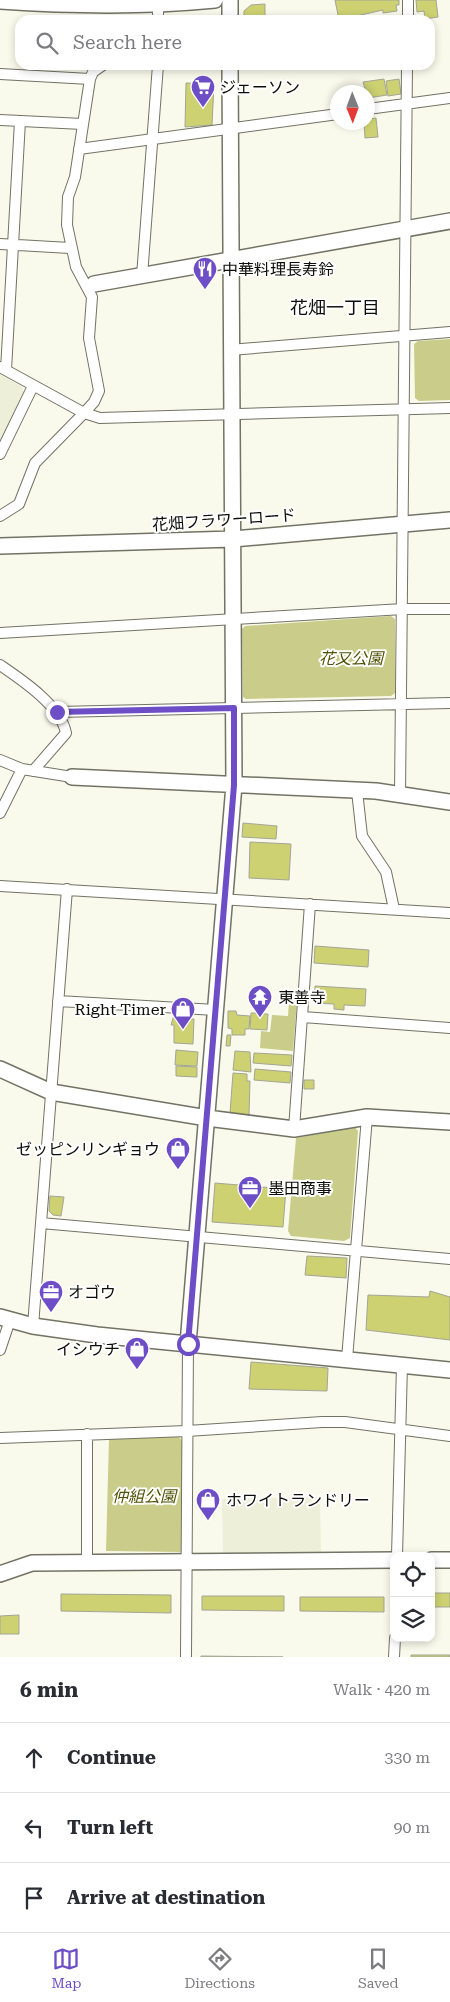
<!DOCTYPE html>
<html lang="en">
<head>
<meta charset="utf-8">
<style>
	body { margin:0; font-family:"Roboto Serif","Noto Sans JP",serif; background:#f2f2f3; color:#2b2b33 }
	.controls { position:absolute; right:15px; bottom:15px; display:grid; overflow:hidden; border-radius:10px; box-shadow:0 2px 8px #0003 }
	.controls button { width:45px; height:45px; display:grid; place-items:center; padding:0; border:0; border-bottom:1px solid #e1e1e2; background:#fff; color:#2b2b33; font:25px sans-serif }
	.compass { position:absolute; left:330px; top:85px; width:45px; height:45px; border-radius:50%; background:#fff; box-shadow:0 2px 8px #0003; rotate:179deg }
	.stop { position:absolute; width:15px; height:15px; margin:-11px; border:4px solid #6e4ec7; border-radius:50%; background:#fff }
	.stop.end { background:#6e4ec7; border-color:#fff; box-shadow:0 1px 5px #0008 }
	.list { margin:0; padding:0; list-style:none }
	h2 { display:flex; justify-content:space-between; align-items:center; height:65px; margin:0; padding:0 20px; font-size:21px }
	h2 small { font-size:16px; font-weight:400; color:#7c7c81 }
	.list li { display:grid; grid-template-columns:32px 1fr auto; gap:15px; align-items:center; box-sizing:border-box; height:70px; padding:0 20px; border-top:1px solid #e1e1e2 }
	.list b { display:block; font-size:19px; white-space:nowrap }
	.list em { font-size:16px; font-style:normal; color:#7c7c81 }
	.icon { flex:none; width:28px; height:28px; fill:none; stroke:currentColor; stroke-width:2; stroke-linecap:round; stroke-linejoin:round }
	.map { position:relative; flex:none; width:450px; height:1657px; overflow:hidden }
	.search { position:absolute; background:#fff; box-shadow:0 2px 8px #0003; left:15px; right:15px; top:15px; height:55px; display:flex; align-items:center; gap:12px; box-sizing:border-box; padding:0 18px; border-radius:15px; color:#7c7c81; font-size:19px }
	.sheet { height:275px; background:#fff }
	nav { display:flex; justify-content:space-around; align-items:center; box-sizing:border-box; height:70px; border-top:1px solid #e1e1e2; background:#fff; font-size:14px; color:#7c7c81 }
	nav a { display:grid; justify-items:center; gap:2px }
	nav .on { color:#6e4ec7 }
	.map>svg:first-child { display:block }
</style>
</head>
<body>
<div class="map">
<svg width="450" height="1657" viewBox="0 0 450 1657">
	<rect width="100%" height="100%" fill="#f9faeb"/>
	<path fill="#edefd9" d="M0,374L22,387L24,393L0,442Z
		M320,1497L321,1553L223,1554L222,1499Z"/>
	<path fill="#c9cd89" d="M450,339V400L419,401L415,398L414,344L418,341Z
		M391,616L395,619V693L391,696L246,699L243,697L242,629L245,626Z
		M289,1000L297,1001L293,1051L260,1048L261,1031L270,1032L272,1015L288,1016Z
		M355,1127L358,1131L350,1238L344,1241L291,1236L288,1231L296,1138Z
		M178,1435L182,1441L181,1552L106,1551L109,1439Z"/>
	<path fill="#cdd171" stroke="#a3a596" d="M335,0H399V5H396L397,11L383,13V10L339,20Z
		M416,0H436L438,17L425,19L424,11L417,12Z
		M265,4V20H244V11L251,5Z
		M384,79L387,95L368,98L363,82Z
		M399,79L401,94L388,96L386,81Z
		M186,83L214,84L212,125L185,127Z
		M376,118L378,137L365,138L364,122H368V119Z
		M243,823L277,826L276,839L242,837Z
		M250,842L291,844L289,880L249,878Z
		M315,946L369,950L368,967L314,963Z
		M315,986L366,989L365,1006L344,1005V1010L334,1009V1004L314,1003Z
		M257,1009H263L262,1014H268L267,1030L250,1029L251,1013H256Z
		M228,1011H236L237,1015L250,1016L249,1029H245V1035H232V1029L228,1028Z
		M174,1015H189V1019H194L193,1044L174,1043V1025H171Z
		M227,1035H231L230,1046H226Z
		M176,1050L198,1052L197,1066L175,1065Z
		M235,1051L250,1052L251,1072L233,1070Z
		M254,1053L292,1055L291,1066L253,1063Z
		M176,1066L197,1067V1077L176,1076Z
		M255,1069L291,1072L290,1083L254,1080Z
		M233,1073L247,1074V1081H250L249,1115L230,1113Z
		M304,1080H314V1089H304Z
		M215,1183L286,1189L283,1227L212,1222Z
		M50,1196L64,1197L61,1216L53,1215L49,1211Z
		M307,1256L347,1258L346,1278L305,1275Z
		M430,1291L450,1297V1340L366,1330L368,1295L429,1297Z
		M251,1362L328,1368L327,1391L249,1389Z
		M431,1593H450V1607H431Z
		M61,1594L171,1595V1613L61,1611Z
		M202,1596H284V1611L202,1610Z
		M300,1597H384V1612L300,1611Z
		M19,1615V1634H0V1616Z
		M411,1655H450V1657H411Z
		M201,1656L283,1657H201Z"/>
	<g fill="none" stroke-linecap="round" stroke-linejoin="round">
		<defs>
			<path id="street" d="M158,20V6
				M408,20V0
				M0,74L90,79
				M368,109L450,98
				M0,120L83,124
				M79,149L338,114
				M0,244L70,248
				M142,276L158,65
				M230,350L450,332
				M0,367L84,413L100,418L450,408
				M6,370L20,121
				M0,454L33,386
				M0,516L19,504L35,463L84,413L94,402L99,391L89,338L92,297L76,267L67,225L68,197L75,177L90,79L93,72L103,65
				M0,633L403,609H450
				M0,665C22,680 61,706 66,733L33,771
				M57,712L450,703
				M0,760L22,769L72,777
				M357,791L362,836L386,872L394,909
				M400,795L407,65
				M0,813L22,769
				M0,886L450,913
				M58,1001L216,1010
				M303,1017L450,1028
				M294,1129L310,904
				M41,1223L450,1259
				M33,1326L67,889
				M0,1350L10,1320
				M347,1359L367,1117
				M0,1438L187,1431L322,1422H345L450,1436
				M397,1556L402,1365
				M87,1562V1434
				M186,1657L188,1344
				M394,1657L395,1638"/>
			<path id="secondary" d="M230,0V20
				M0,1C73,6 143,7 215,0
				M94,284L450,221
				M0,546L233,539L450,520
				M72,777L376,791L450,802
				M0,1069L51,1092L207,1118L294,1129L367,1117L450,1122
				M0,1317L33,1326L97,1335L450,1370
				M188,1344L234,785L230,65
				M431,1560H450
				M0,1574L32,1563L394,1560"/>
		</defs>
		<use href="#street" stroke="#727365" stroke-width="12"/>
		<use href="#secondary" stroke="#727365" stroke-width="18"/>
		<use href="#street" stroke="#fff" stroke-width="10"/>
		<use href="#secondary" stroke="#fff" stroke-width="15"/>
	</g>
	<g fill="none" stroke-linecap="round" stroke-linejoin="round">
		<path stroke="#6e4ec7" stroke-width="6" d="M57,712L234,708V785L188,1344"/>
	</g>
	<defs>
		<symbol id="supermarket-pin" viewBox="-11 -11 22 30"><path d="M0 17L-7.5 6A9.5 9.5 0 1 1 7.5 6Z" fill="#6e4ec7" stroke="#fff"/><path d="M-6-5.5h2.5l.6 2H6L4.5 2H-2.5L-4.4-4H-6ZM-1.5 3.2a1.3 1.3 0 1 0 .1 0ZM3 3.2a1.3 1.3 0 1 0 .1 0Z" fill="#fff"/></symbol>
		<symbol id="restaurant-pin" viewBox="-11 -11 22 30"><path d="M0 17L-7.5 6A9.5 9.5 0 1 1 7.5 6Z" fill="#6e4ec7" stroke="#fff"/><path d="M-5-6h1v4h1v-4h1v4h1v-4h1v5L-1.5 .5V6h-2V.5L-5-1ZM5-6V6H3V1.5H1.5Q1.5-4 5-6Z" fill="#fff"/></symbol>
		<symbol id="temple-pin" viewBox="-11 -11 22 30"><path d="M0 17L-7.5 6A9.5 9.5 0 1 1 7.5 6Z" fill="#6e4ec7" stroke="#fff"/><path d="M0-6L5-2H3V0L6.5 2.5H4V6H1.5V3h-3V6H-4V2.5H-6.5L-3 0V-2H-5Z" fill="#fff"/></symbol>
		<symbol id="shop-pin" viewBox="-11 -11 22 30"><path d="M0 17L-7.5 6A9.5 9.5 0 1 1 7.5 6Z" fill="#6e4ec7" stroke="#fff"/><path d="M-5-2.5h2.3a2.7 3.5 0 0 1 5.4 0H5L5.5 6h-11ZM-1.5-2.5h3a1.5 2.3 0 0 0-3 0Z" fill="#fff"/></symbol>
		<symbol id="office-pin" viewBox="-11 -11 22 30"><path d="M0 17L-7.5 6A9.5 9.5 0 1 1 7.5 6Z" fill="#6e4ec7" stroke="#fff"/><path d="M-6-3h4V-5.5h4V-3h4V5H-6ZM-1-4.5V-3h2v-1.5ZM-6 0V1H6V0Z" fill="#fff"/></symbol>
	</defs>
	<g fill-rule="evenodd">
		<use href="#supermarket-pin" x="189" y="73" width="28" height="38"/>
		<use href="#restaurant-pin" x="191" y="255" width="28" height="38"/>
		<use href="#temple-pin" x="246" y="983" width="28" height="38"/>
		<use href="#shop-pin" x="169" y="995" width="28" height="38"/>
		<use href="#shop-pin" x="164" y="1135" width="28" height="38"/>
		<use href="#office-pin" x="236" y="1174" width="28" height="38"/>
		<use href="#office-pin" x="37" y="1278" width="28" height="38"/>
		<use href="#shop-pin" x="123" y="1335" width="28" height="38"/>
		<use href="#shop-pin" x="194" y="1486" width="28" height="38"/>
	</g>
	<g text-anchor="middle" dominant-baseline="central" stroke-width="4" stroke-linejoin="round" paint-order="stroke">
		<g font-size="16" fill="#0d0e09" stroke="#fff" text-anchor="start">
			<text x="220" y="87">ジェーソン</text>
			<text x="222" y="269">中華料理長寿鈴</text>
			<text x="278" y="997">東善寺</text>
			<text x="166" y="1009" text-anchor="end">Right Timer</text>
			<text x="160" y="1149" text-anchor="end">ゼッピンリンギョウ</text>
			<text x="268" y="1188">墨田商事</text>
			<text x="68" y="1292">オゴウ</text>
			<text x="120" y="1349" text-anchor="end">イシウチ</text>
			<text x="226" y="1500">ホワイトランドリー</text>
		</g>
		<g font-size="16" fill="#0d0e09" stroke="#fff">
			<text transform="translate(224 520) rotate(-4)">花畑フラワーロード</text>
		</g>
		<g font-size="16" font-style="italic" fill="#515307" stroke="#fff">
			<text x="351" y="658">花又公園</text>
			<text x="144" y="1496">仲組公園</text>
		</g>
		<g font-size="18" fill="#0d0e09" stroke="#fff">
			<text x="335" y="307">花畑一丁目</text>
		</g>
	</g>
</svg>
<div class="controls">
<button><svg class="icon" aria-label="locate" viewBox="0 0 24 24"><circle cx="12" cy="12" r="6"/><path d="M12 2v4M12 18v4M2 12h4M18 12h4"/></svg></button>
<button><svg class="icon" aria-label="layers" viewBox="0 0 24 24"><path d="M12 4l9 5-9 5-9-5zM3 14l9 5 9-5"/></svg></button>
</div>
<svg class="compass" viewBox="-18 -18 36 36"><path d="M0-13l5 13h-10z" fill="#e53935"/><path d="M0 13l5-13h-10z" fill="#7c7c81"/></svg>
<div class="stop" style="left:188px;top:1344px"></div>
<div class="stop end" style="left:57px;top:712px"></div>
<div class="search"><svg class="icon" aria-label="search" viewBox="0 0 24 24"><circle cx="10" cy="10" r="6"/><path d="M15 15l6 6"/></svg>Search here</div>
</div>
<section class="sheet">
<h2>6 min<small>Walk · 420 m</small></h2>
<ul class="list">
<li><svg class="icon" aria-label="ahead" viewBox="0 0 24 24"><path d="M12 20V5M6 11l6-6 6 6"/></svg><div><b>Continue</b></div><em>330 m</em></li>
<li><svg class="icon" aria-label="left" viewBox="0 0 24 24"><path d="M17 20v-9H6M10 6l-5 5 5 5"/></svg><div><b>Turn left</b></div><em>90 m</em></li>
<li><svg class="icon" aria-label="arrive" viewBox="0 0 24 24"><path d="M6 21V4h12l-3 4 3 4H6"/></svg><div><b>Arrive at destination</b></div></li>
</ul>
</section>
<nav>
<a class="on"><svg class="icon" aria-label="map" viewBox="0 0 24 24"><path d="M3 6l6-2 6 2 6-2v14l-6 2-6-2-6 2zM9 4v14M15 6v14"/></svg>Map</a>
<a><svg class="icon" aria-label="directions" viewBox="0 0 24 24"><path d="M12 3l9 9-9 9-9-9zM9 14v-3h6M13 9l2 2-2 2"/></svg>Directions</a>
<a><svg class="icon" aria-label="saved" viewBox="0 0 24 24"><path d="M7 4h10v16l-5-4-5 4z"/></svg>Saved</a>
</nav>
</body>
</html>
